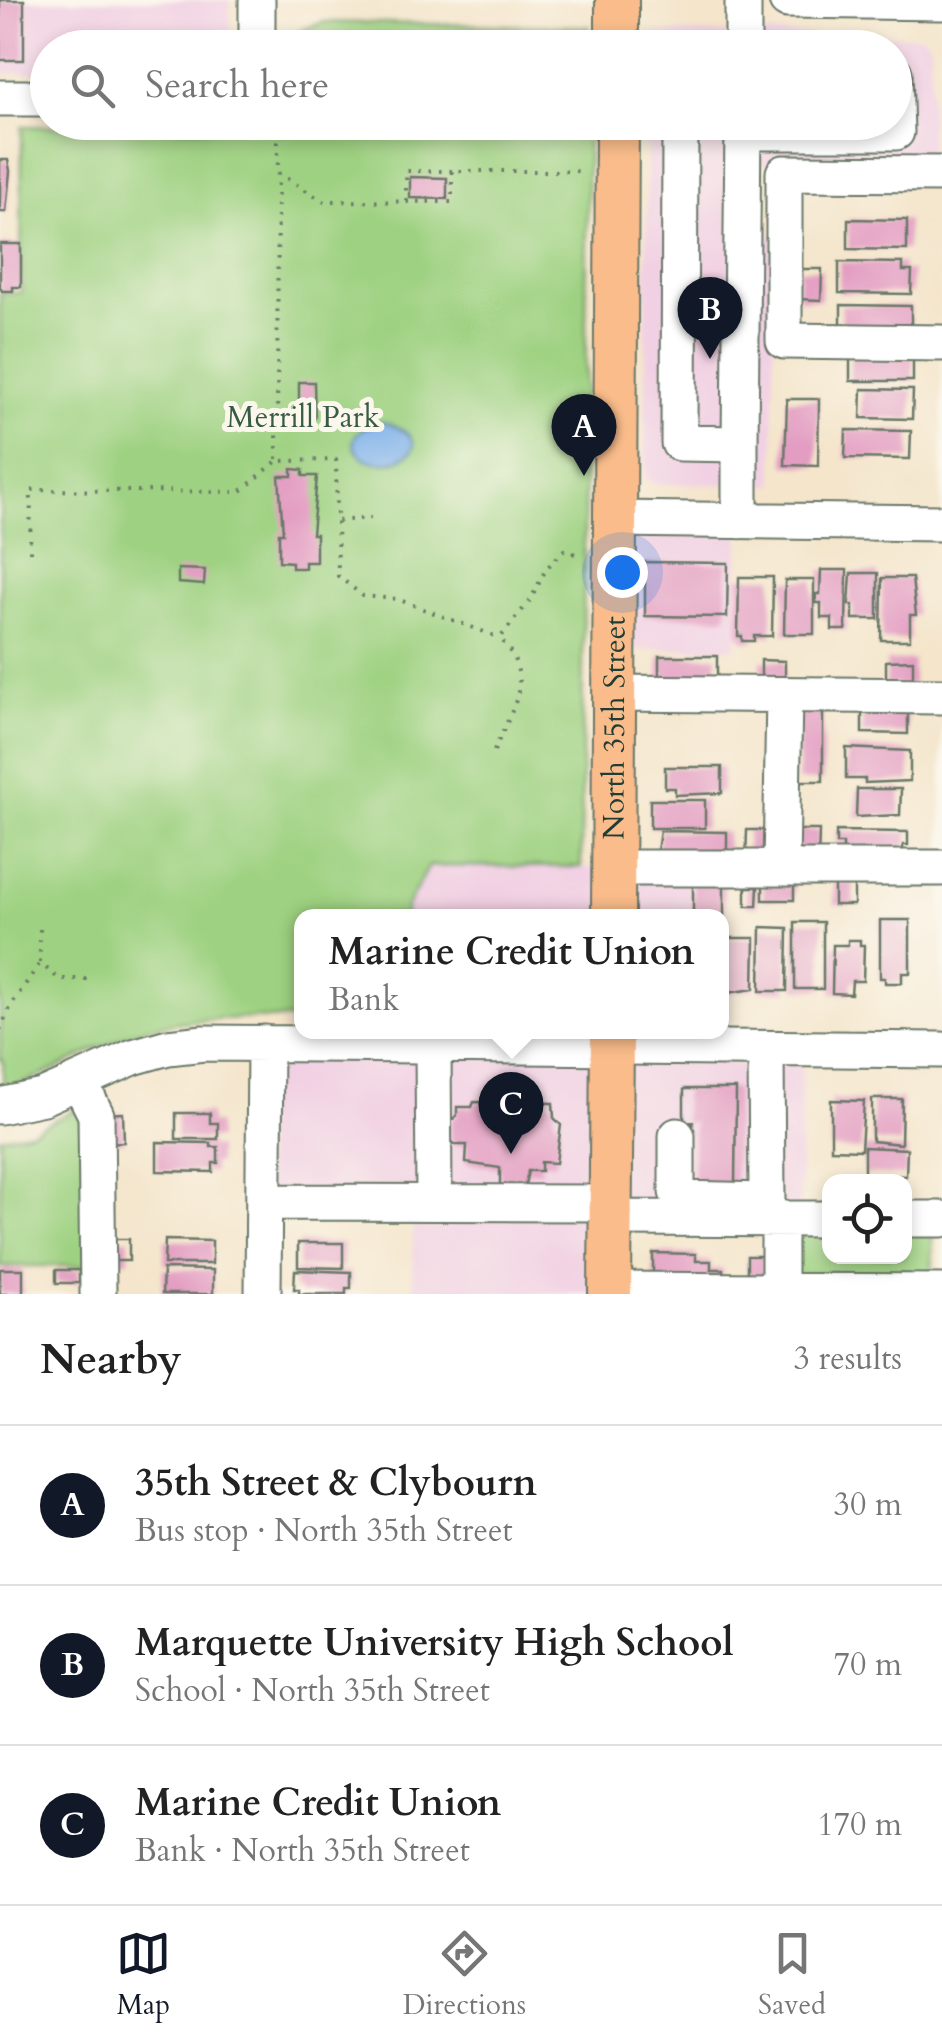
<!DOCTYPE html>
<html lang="en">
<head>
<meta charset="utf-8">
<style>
	body { margin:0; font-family:Cardo,serif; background:#f6f6f6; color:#222 }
	.controls { position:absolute; right:30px; bottom:30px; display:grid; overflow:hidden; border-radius:20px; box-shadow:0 5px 15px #0003 }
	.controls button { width:90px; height:90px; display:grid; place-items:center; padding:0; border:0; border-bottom:2px solid #e0e0e0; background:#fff; color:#222; font:50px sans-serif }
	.you { position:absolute; left:622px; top:572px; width:35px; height:35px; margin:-25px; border:8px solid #fff; border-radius:50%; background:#1a73e8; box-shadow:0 0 0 15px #1a73e833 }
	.badge { display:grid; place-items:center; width:65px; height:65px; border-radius:50%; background:#111827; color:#fff; font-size:32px; font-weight:700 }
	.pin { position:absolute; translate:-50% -82px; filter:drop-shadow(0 2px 5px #0008) }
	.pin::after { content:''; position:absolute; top:52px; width:35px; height:30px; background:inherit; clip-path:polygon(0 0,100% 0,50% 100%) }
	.popup { position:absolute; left:294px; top:909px; width:435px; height:130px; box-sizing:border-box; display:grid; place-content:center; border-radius:20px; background:#fff; filter:drop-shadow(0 2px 8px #0005); font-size:32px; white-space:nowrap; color:#767676 }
	.popup b { font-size:38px; color:#222 }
	.popup::after { content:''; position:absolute; left:50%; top:100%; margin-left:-20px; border:20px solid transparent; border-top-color:#fff }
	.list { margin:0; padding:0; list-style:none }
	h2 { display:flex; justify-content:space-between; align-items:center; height:130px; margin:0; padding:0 40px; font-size:42px }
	h2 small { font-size:32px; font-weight:400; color:#767676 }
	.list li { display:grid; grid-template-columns:65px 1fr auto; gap:30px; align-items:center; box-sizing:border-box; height:160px; padding:0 40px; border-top:2px solid #e0e0e0 }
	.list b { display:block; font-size:38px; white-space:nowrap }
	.list p { margin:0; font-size:32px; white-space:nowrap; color:#767676 }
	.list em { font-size:32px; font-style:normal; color:#767676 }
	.icon { flex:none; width:55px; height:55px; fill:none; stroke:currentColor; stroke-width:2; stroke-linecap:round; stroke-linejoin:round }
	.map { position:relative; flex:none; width:942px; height:1294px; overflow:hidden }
	.search { position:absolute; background:#fff; box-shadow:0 5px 15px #0003; left:30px; right:30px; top:30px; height:110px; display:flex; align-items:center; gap:25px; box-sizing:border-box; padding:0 35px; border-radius:55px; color:#767676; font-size:38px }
	.sheet { height:610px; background:#fff }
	nav { display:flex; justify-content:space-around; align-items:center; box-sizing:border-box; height:140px; border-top:2px solid #e0e0e0; background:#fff; font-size:28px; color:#767676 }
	nav a { display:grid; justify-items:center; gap:5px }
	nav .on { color:#111827 }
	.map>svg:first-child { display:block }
</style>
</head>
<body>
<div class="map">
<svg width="942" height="1294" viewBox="0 0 942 1294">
	<rect width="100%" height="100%" fill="#fbf7ec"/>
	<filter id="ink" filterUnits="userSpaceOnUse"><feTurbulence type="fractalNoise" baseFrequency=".01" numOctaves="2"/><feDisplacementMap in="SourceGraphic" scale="20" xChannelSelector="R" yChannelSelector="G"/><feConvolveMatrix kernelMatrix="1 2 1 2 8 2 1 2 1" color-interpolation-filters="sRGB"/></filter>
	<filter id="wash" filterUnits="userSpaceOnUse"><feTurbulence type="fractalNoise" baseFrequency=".0048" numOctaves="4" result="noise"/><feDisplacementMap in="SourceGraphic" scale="40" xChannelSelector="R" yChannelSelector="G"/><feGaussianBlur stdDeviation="2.25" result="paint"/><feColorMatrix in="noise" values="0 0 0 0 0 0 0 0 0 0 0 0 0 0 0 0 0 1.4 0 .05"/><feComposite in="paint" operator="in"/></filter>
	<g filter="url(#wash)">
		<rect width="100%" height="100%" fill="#f4e5cb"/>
		<path fill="#f1d0e3" d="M0,0H230L231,47L48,48L47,73H0Z
			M647,33L922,35L931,44L930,167L758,165V206L774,240V485L653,484L645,478L647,123L894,122V48L647,47Z
			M613,519L740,521L737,648L613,650Z
			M724,862L727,1064L802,1065L799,1218H611L610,1289L745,1294H413V1216L265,1207V1043L721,1032V916H405V908L429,866L613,868Z"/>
		<path fill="#9ed181" stroke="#5e875a" stroke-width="2.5" d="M324,22L589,27L588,47H288L299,31Z
			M250,122L588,123L581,867L429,866L406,908L405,916H301V1019C252,1019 185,1015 138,1031C92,1047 50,1078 3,1088V1060L0,1059V293H21L22,126L240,129Z
			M83,1106L88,1266H0V1137L30,1132Z
			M787,1225L829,1226L830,1256H904L905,1228H932L933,1285L787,1282Z"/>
		<path fill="#7eb1eb" stroke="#4e7790" stroke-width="2.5" d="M381,422C401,425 432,445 400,459C365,475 326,434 381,422Z"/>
		<g id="blocks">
			<path fill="#e39dc2" d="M0,0H24V60H0Z
				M0,160H8L10,171L6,212H0Z
				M410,177L447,178V199L410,198Z
				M848,219L907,220V250L848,249Z
				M0,244H21V287H13V291H2L0,287Z
				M839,262L903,263V271H912L911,294L839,293Z
				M799,269H822L821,300L798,299Z
				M841,305L911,306V335H841Z
				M850,350H913V381H850Z
				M299,382H314L315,418L299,419Z
				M862,389L913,390L912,419L861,418Z
				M787,399H819L818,466L785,465Z
				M846,430L911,431L910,459L845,458Z
				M292,469L303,470V476H317L312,534H316V562H305V568H292V562L279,561V533H283L279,476H292Z
				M645,562L728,563L727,617L645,616Z
				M178,569L205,570L204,585L178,583Z
				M821,570H847L846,630H832V618H821V603H816V594H820Z
				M851,573H878V619H853V605H849Z
				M739,577H773L772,636H754V641H742V636H738Z
				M882,578H912L916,615H910V640H881Z
				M785,580H814V634H784Z
				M659,656H717V685H659Z
				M761,660L785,661V685L761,684Z
				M913,660V685H886V661Z
				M798,705H823V781H798Z
				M862,705L908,706V734L862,733Z
				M846,748L910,751V781L865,783V779H846Z
				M665,767H722V793L675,795V788H665Z
				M857,789H901L900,815L856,817Z
				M650,800H705V828H650Z
				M747,830H770V862H746Z
				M795,830H819L818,863L794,862Z
				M660,831L727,832V859L656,858Z
				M836,831L908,832V845H903V861L843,862V844H836Z
				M763,877H794V900H763Z
				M693,881H724V916H693Z
				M834,883H854V905H834Z
				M746,887H758L757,906H746Z
				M880,920H910V973H902V983H885V978H880Z
				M795,922H823V989H795Z
				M761,927L788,928L787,991H760Z
				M727,938H755L754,989L727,993Z
				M848,940H860V945H864L863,981H852L851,994L832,993L833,945H848Z
				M684,1089H736L735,1185L693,1184V1122L684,1123Z
				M872,1099H902L901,1144L872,1141Z
				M831,1100L864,1101L861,1150L831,1149Z
				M474,1102L553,1103L554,1118L561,1125L556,1163L541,1162V1171H528L524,1189H503L500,1185V1168L466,1163L467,1145H456L451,1141V1121L457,1115V1107H472Z
				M123,1113L124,1142L103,1143L102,1114Z
				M176,1113H210V1123H218V1139H176Z
				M157,1142L211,1143V1147H218V1163H213V1172L157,1171Z
				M864,1147L907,1149L906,1176L864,1174Z
				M105,1239H129V1261H105Z
				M165,1240L212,1241V1264H164Z
				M298,1243H343V1268L298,1267Z
				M653,1253L696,1254V1261H711V1269H723V1282L653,1281Z
				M747,1256H771V1279H747Z
				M0,1269H23V1294H0Z
				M163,1269L213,1270V1294H162Z
				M56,1270H79V1283H56Z
				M295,1270L351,1272V1288H346V1294H299V1289H294Z"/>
		</g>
	</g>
	<g filter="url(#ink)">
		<use href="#blocks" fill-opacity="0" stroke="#6a7869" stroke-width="2.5"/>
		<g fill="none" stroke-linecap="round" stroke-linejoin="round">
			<defs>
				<path id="minor" d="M743,0V48
					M787,0L942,2
					M257,48V0
					M0,98H48
					M680,122L679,443L740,444L743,122
					M743,132H896L894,73
					M942,174L784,173V341L942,343
					M613,519L942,523
					M740,521V444
					M613,693L942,696
					M613,868H942
					M781,868L784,695
					M433,1044L434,1202
					M79,1081L96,1115L98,1294
					M0,1106L43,1097L133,1057L168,1047L204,1043L942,1050
					M677,1136V1192L684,1206V1218
					M680,1199L767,1201L766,1049
					M265,1202L610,1203
					M610,1218L830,1219
					M779,1218V1291
					M904,1219H942
					M610,1290L942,1292
					M263,1294L265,1043"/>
				<g id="major">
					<path d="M617,0V48"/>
					<path id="s1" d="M613,916L617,122"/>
					<path d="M610,1294L612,1032"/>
				</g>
			</defs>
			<use href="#minor" stroke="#6a7869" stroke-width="39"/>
			<use href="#major" stroke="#6a7869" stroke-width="46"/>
			<path stroke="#6a7869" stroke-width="4" stroke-dasharray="2.5 8" stroke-linecap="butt" d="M273,122L278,129L277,461L336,460L338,576L363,596L397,599L500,638
				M278,173L323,201L452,202V171H581
				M406,201V171H452
				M338,521L371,518
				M30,552L31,490L240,492L277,461
				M494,751C513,706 536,680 500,638L531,599L546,569L564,550L581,556
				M40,929V963L59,979H88
				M0,1030L12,1004L40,963"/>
			<use href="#minor" stroke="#fff" stroke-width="35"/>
			<use href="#major" stroke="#f9bc8a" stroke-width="42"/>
		</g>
	</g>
	<g text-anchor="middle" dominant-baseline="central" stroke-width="10" stroke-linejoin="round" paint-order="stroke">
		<g font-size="30" fill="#385b43" stroke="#fbf7ec">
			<text x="303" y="417">Merrill Park</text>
		</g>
		<g font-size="30" fill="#1f3d34" stroke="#fbf7ec">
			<text stroke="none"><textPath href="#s1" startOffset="188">North 35th Street</textPath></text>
		</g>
	</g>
</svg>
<div class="controls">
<button><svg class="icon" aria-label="locate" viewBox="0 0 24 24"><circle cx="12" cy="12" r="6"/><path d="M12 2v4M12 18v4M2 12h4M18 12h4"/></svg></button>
</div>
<div class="you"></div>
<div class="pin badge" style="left:584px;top:476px">A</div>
<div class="pin badge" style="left:710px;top:359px">B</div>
<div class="pin badge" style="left:511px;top:1154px">C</div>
<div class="popup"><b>Marine Credit Union</b>Bank</div>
<div class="search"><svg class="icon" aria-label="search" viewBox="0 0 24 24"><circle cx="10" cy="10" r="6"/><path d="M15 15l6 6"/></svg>Search here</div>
</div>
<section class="sheet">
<h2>Nearby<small>3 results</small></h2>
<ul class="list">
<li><span class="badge">A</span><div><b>35th Street &amp; Clybourn</b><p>Bus stop · North 35th Street</p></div><em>30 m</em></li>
<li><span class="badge">B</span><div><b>Marquette University High School</b><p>School · North 35th Street</p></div><em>70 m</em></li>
<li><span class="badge">C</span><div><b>Marine Credit Union</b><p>Bank · North 35th Street</p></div><em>170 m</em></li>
</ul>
</section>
<nav>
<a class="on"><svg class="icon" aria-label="map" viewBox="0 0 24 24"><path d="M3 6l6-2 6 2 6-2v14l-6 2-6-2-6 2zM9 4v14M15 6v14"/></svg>Map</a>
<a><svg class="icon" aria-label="directions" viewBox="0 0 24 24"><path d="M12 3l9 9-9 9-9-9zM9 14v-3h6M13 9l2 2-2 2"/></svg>Directions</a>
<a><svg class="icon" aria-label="saved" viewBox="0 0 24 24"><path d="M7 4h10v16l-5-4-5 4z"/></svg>Saved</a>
</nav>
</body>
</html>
